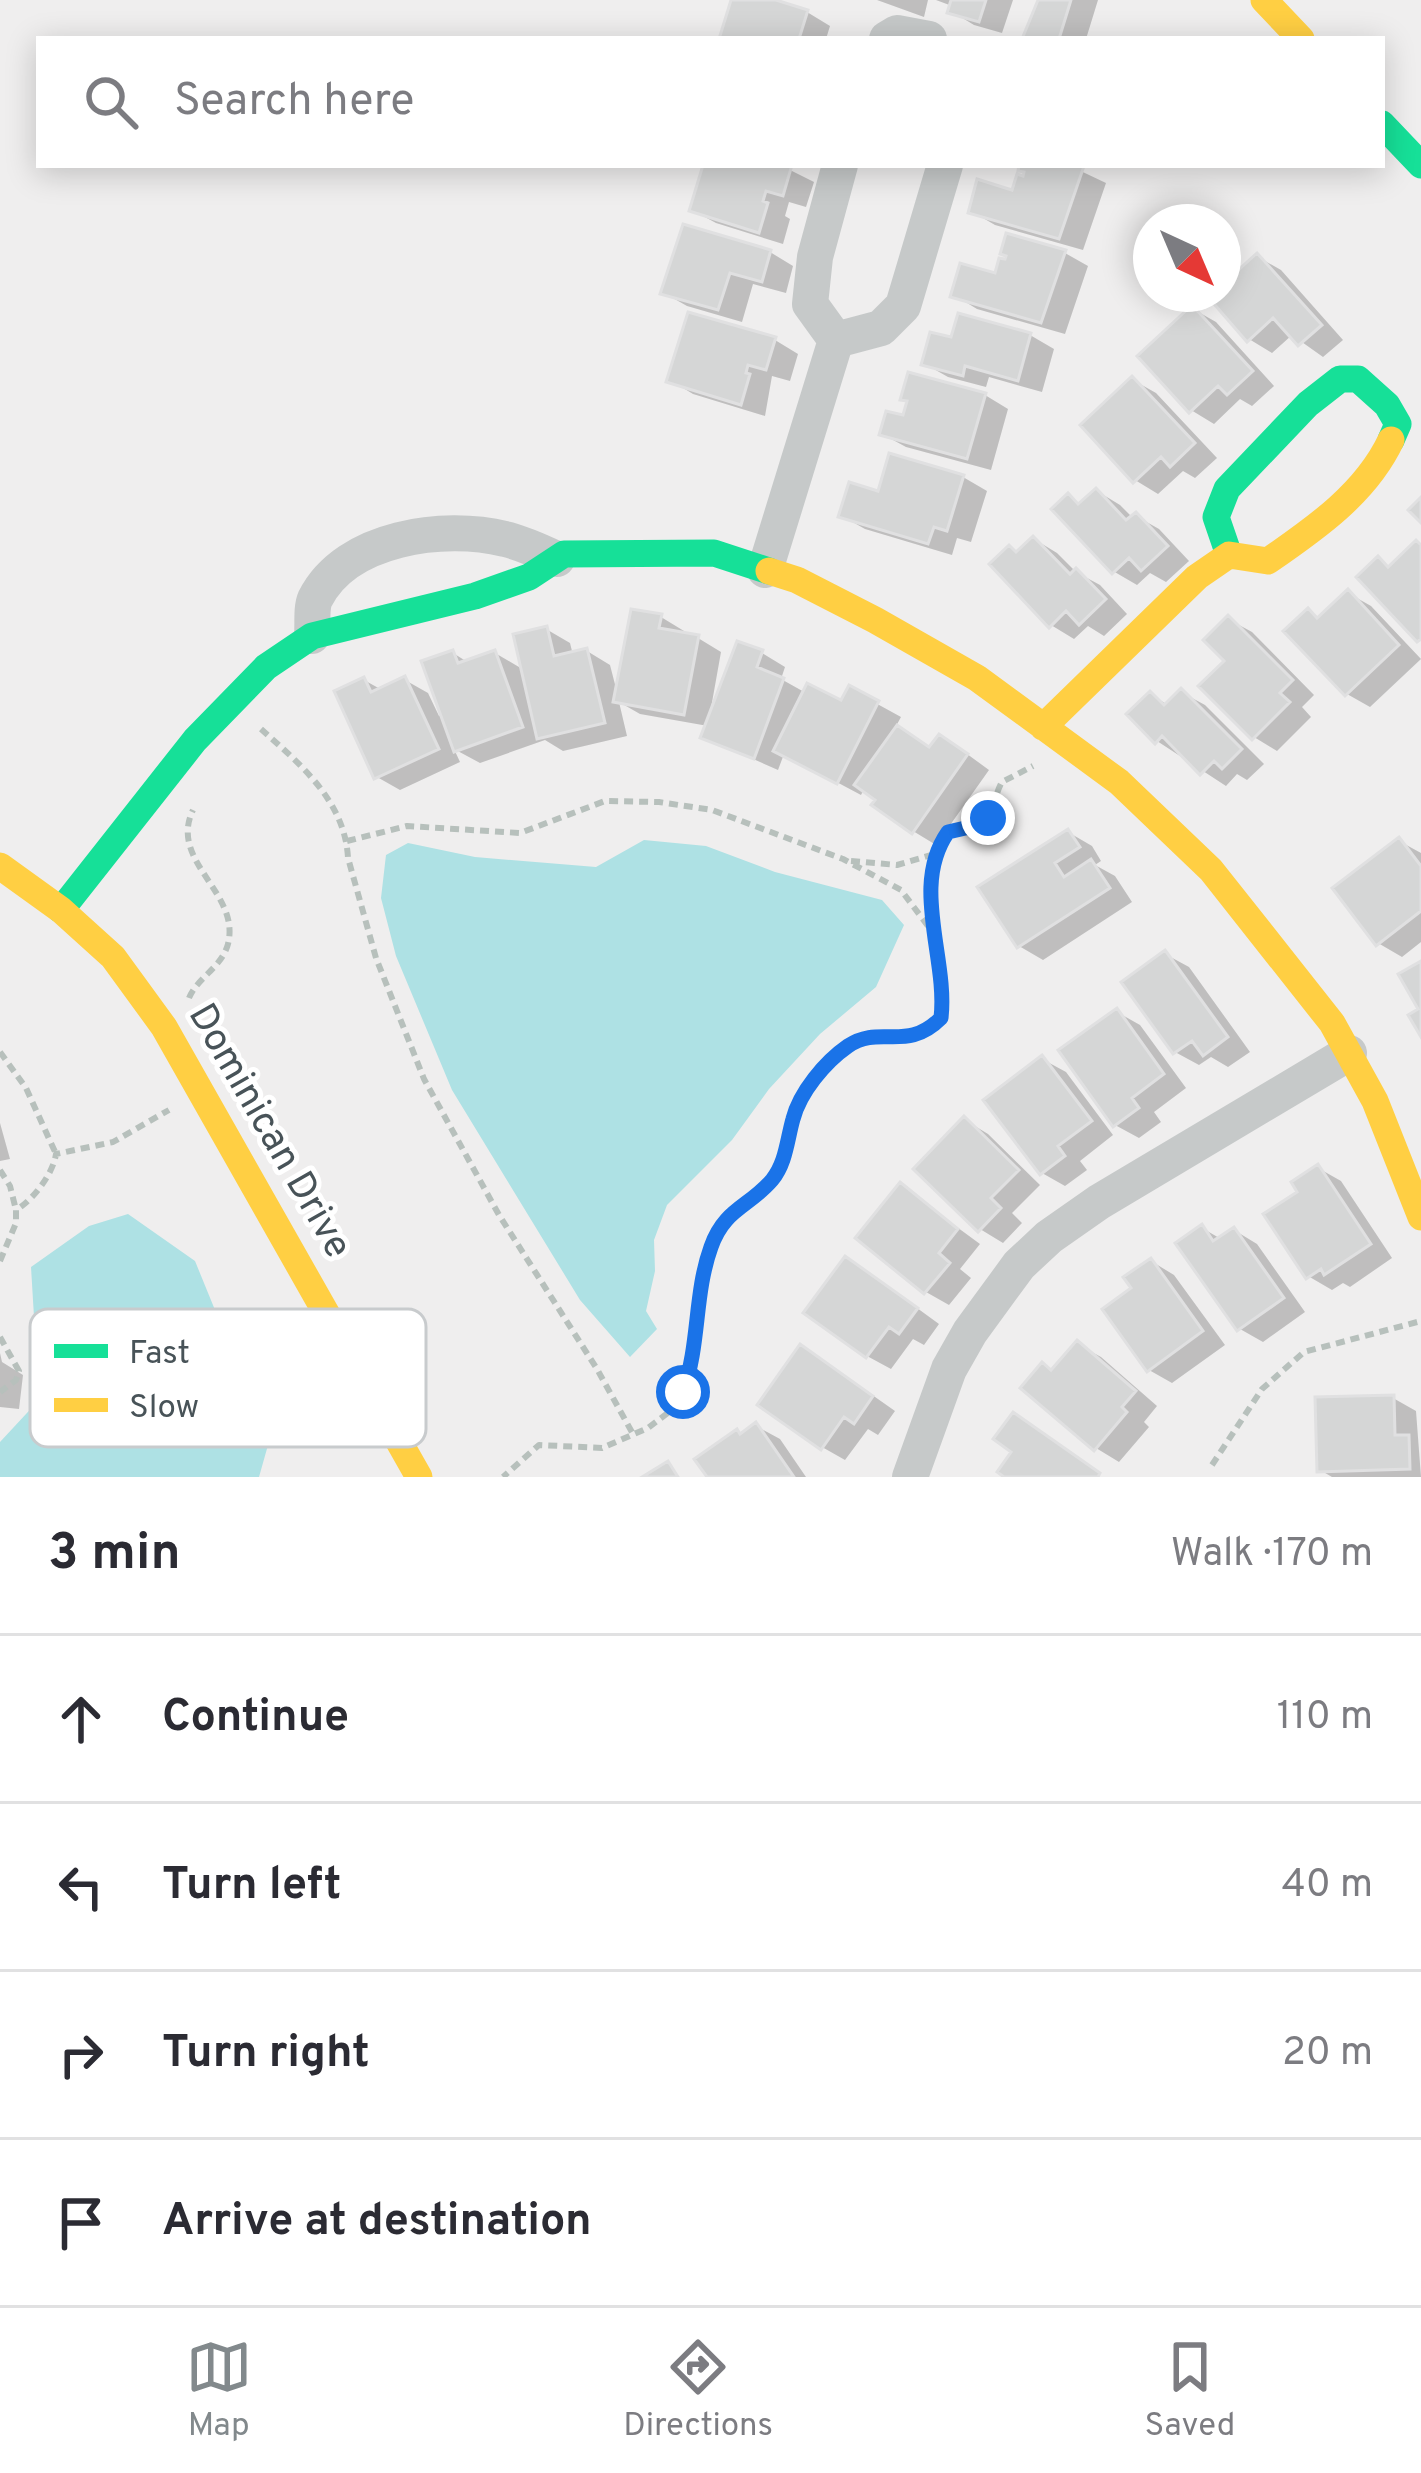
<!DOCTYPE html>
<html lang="en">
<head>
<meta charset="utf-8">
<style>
	body { margin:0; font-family:Overpass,sans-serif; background:#f2f2f3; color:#2b2b33 }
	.compass { position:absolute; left:1133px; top:204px; width:108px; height:108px; border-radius:50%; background:#fff; box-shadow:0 6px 30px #0003; rotate:136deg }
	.stop { position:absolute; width:36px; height:36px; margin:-27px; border:9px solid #1a73e8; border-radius:50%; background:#fff }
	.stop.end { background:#1a73e8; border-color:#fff; box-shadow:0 3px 12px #0008 }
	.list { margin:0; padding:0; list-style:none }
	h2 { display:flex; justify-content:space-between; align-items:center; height:156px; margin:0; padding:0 48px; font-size:51px }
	h2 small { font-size:39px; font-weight:400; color:#7c7c81 }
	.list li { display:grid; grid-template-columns:78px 1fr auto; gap:36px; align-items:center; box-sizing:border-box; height:168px; padding:0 48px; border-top:3px solid #e1e1e2 }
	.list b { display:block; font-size:45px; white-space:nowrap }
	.list em { font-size:39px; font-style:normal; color:#7c7c81 }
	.icon { flex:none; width:66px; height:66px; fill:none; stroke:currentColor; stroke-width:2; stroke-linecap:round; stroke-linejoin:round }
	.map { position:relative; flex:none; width:1421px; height:1477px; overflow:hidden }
	.search { position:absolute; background:#fff; box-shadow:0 6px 30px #0003; left:36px; right:36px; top:36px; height:132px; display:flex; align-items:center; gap:30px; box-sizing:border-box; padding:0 42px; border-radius:0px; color:#7c7c81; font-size:45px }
	.sheet { height:828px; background:#fff }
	nav { display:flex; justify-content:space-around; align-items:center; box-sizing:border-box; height:168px; border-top:3px solid #e1e1e2; background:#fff; font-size:33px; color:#7c7c81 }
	nav a { display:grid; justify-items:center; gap:6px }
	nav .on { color:#82898c }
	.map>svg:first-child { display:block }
</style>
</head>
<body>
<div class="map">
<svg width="1421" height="1477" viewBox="0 0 1421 1477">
	<rect width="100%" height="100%" fill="#efeeee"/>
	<path fill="#aee1e4" d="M644,840L706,846L775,872L882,900L904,925L876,987L820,1034L769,1089L732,1140L667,1205L654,1240L655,1271L646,1311L657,1329L630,1357L580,1300L452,1090L396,956L381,898L386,855L408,843L475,857L596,867Z
		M128,1214L195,1261L215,1310H229L281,1399L259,1477H0V1442L39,1400L31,1267L89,1226Z"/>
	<path fill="#0003" d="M734,0H766L807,12L830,26L826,39H722Z
		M877,0H928L924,17Z
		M936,0H1013L1002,33L974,25L951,11L952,6Z
		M1040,0H1098L1086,39H1025Z
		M706,165H780L814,182L806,207L789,202L785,216L790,219L783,244L716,223L692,210Z
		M1022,165H1068L1106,183L1083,250L995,225L971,211L1015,193L1025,180Z
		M1008,236L1065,253L1088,266L1065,334L977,309L954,295L997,277L1007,263Z
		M770,252L793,266L786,293L753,284L742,322L687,306L664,293Z
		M1258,257L1281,270L1343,340L1323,357L1292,335L1272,353L1249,339L1212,298L1223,294V288Z
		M1193,309L1216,322L1274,386L1252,406L1240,399L1214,424L1191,410Z
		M1030,335L1054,349L1042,392L989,377L986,387L948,377L925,364L953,341Z
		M775,340L798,354L790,381L772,376L765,416L693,394L670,380Z
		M1133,380L1156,393L1217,458L1195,478L1183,471L1158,494L1135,480Z
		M985,395L1008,409L991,470L906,447L882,434L905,419Z
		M963,477L987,491L971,542L957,538L952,555L865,529L842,516L880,494Z
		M1097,491L1120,505L1133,518L1136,516L1159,529L1189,561L1166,582L1150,573L1137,585L1113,571L1069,497L1082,505Z
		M1034,539L1057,553L1076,572L1100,585L1127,614L1104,636L1088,626L1074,639L1051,625L1010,548L1018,553Z
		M1348,593L1371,606L1421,659L1370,707L1347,694L1308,611L1320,618Z
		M661,617L684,631L683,635L698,638L721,652L711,708L762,653L785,667L781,679L806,693L843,704L850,689L901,717L895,728L931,750L963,751L989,770L936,845L913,831L864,789L861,795L784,754L778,770L703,737L708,726L640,714L619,702L627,736L563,751L545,740L480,763L454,749L460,762L400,790L377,777L364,680L382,690L405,680L428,693L439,716L443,714L453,653L469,663L495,653L524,670L546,629L570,643L573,655L587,651L610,665L618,696Z
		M1228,619L1252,632L1314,695L1302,707L1311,717L1277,751L1254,737L1228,661Z
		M1181,692L1205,705L1264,764L1247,780L1237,774L1226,786L1157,741L1150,694L1168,705Z
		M1068,832L1092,846L1101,861L1095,865L1115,876L1132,902L1043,960L1019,946Z
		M1399,841L1421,853V942L1402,957L1378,943Z
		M1165,954L1189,967L1250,1052L1228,1067L1211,1057L1199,1065L1175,1052Z
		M1117,1012L1140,1025L1186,1088L1154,1112L1161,1122L1139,1138L1115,1125Z
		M1042,1059L1066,1072L1113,1135L1080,1161L1087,1170L1065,1186L1042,1173Z
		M965,1120L988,1134L1040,1185L1012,1213L1022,1223L1003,1243L980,1229Z
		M0,1123L10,1159L0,1161Z
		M1318,1168L1341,1181L1392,1258L1350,1287L1343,1283L1332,1290L1308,1276L1301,1193Z
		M901,1186L980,1244L960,1269L971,1278L949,1305L926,1292L859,1238Z
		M1202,1228L1221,1239L1234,1230L1257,1244L1305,1312L1263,1342L1240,1329Z
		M1151,1261L1174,1275L1225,1345L1172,1383L1149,1370L1135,1288Z
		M869,1273L939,1324L924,1345L913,1339L891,1369L867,1356Z
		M1077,1344L1101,1357L1157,1406L1144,1422L1149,1427L1119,1462L1096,1448L1053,1372Z
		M0,1353L2,1362L23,1375L19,1409L0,1407Z
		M824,1361L895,1411L878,1435L868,1429L845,1460L822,1447Z
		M1393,1398L1416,1411L1421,1477H1332L1320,1470Z
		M756,1426L780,1439L806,1477H710L698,1460L737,1432L743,1435Z"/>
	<path fill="#d5d6d6" stroke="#e0e0e1" stroke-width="3" d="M731,0H776L808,10L799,39H719Z
		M951,0H986L979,22L947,13Z
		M1038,0H1071L1059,39H1022Z
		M703,165H792L783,196L766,191L763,201L768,203L759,233L689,211Z
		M1019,165L1084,166L1059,239L968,213L977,179L1012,190L1017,174L1023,176L1024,172L1018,171Z
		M683,224L771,250L762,282L730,273L718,310L660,294Z
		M1006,233L1066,250L1041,323L950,297L960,263L995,273L999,258L1005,259L1006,256L1000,254Z
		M1257,253L1322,325L1298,346L1273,318L1247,342L1208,297L1223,294V284Z
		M1192,305L1253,371L1227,395L1218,386L1189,413L1137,356Z
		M688,312L776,337L766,370L748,365L746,373L750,374L741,405L666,382Z
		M958,313L1031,333L1018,381L965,366L963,376L921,365L930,332L951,337Z
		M908,372L986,393L967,459L879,435L886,411L903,415L907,401L900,400Z
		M1132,376L1195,443L1170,467L1161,457L1133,483L1080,425Z
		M889,453L964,475L947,531L934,527L928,544L838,517L849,482L878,491Z
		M1096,488L1126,520L1136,512L1168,546L1141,571L1129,558L1112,574L1051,509L1068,493L1078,504Z
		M1421,497V523L1408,510Z
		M1033,536L1070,574L1076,568L1106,599L1079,625L1066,611L1049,628L989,564L1009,545L1016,552Z
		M1416,540L1421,545V639L1417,642L1356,577L1378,556L1388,567Z
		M1348,589L1399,645L1345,696L1283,631L1308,608L1317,618Z
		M631,609L662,614L659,628L699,635L684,715L613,702Z
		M1228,615L1293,680L1280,693L1290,702L1252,740L1198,686L1224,661L1203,640Z
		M547,626L554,656L587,648L605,723L537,739L513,634Z
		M737,641L763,650L757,667L784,678L754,759L700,738Z
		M453,650L458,663L495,650L523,727L454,752L421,661Z
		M405,676L439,749L374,779L334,691L364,677L371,692Z
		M807,683L841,700L849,685L879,701L837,784L773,751Z
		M1181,688L1242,749L1222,769L1214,761L1200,775L1162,736L1155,744L1126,714L1150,691L1164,705Z
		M897,725L929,747L939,734L968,754L912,834L871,805L875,800L854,785Z
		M1068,829L1080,847L1055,863L1064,877L1091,859L1110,888L1017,948L977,887Z
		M1399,837L1421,866V911L1376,946L1332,888Z
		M1165,950L1228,1037L1203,1056L1192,1041L1173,1054L1121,982Z
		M1421,961V1037L1408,1015L1418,1009L1398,974Z
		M1117,1008L1164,1074L1132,1098L1139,1108L1113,1127L1058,1050Z
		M1042,1055L1092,1121L1058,1146L1065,1156L1040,1175L983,1100Z
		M964,1116L1019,1170L991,1198L1001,1208L978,1232L913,1169Z
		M1318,1164L1371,1244L1324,1275L1321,1269L1306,1279L1263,1214L1297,1192L1291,1182Z
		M900,1182L958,1229L939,1253L950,1263L924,1294L855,1238Z
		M1202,1224L1213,1241L1234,1227L1284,1298L1237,1331L1175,1243Z
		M845,1256L918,1308L899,1334L889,1327L866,1358L803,1313Z
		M1151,1258L1203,1331L1147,1372L1102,1309L1131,1288L1123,1277Z
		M1077,1340L1136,1391L1122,1407L1127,1412L1094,1451L1020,1388L1042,1362L1051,1370Z
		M800,1344L873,1396L854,1424L844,1417L821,1450L757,1405Z
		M1394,1395L1395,1435H1409L1410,1469L1317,1472L1315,1397Z
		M1013,1412L1100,1473L1098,1477H1004L997,1472L1011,1452L993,1439Z
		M756,1422L794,1477H707L694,1459L737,1429L740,1434Z
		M668,1461L678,1477H642Z"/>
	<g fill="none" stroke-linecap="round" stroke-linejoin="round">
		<path stroke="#b7c0bc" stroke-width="6" stroke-dasharray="9 6" stroke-linecap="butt" d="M261,729C300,764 345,801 348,858L376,958L424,1079L499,1215L597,1369L633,1434
			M347,841L407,826L520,833L605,801L659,802L712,810L843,859L901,890L931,930L943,1003L941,1018L909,1038L869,1036L849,1046L828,1065L798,1103L781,1165L772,1180L736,1207L718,1227L703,1276L692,1367L678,1405L648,1428L602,1448L539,1445L503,1477
			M851,861L897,865L935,854
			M936,937C934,908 919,846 953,829C964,823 980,829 988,817C994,807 996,792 1002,782L1033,766
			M189,998C197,978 222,967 228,944C241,892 168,862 193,810
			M0,1052L26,1088L56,1154
			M0,1170L10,1186L16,1210
			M0,1261L16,1223V1210C33,1200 53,1174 56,1154L113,1142L169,1110
			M0,1337L19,1371L16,1380L0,1392
			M1212,1465L1262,1389L1304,1352L1421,1321"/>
		<path stroke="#c6c9c9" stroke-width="36" d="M887,39L897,33L929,39
			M836,340L881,328L903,306L945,165
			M836,340L810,304L815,257L840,165
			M765,570L836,340
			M312,636C313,625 311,608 315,599C346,537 444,524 505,539C523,543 541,552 557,559
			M910,1477L949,1369L970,1332L1019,1265L1049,1237L1099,1202L1349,1053"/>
		<path stroke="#16e098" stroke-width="27" d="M1382,124L1421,165
			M1229,555L1216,517L1227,489L1308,404L1340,379H1358L1387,405L1398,424L1391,440
			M61,910L195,740L266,667L312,636L475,596L529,577L564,554L714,553L769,571"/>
		<path stroke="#ffcf43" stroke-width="27" d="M1264,0L1301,39
			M769,571L797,580L875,620L977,678L1119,782L1211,870L1332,1023L1375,1101L1421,1217
			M1043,727L1197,577L1229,555L1268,561C1316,528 1366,493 1391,440
			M0,866L61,910L113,957L164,1027L419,1477"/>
	</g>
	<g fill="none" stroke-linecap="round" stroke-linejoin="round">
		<path stroke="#1a73e8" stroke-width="15" d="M683,1392C700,1344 694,1294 711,1247C724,1209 749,1207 772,1180C786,1163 787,1140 793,1119C800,1092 825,1062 848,1046C881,1024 906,1053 941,1018C948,958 910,886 948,832L974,826L988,818"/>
	</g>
	<g text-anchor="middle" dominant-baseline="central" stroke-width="10" stroke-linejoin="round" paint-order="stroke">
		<g font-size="39" fill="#485358" stroke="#fff">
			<text transform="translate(268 1132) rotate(60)">Dominican Drive</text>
		</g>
	</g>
	<rect x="30" y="1309" width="396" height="138" rx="18" fill="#fff" stroke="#c8cbcd" stroke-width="3"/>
	<rect x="54" y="1344" width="54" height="14" fill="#16e098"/>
	<rect x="54" y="1398" width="54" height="14" fill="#ffcf43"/>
	<g font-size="33" fill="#485358">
		<text x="129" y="1363">Fast</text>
		<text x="129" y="1417">Slow</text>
	</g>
</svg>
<svg class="compass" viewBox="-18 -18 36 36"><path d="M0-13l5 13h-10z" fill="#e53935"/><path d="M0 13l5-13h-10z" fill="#7c7c81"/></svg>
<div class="stop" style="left:683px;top:1392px"></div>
<div class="stop end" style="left:988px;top:818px"></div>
<div class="search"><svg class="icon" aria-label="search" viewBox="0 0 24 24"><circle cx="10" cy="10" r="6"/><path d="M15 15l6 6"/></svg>Search here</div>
</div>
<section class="sheet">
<h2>3 min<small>Walk · 170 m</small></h2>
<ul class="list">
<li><svg class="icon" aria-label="ahead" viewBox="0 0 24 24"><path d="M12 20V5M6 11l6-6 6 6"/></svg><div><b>Continue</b></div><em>110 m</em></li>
<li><svg class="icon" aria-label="left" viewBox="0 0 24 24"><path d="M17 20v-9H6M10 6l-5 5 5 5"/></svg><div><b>Turn left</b></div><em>40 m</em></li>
<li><svg class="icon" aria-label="right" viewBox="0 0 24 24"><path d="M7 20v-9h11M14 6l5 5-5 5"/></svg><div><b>Turn right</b></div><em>20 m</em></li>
<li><svg class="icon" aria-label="arrive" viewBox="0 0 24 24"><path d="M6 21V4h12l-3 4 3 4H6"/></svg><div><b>Arrive at destination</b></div></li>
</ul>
</section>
<nav>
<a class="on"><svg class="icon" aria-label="map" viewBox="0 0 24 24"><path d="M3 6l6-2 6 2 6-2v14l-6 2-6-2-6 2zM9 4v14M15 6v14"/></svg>Map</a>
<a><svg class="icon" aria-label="directions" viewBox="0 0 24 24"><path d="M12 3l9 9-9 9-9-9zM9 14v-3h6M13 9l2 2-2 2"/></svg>Directions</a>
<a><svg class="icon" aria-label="saved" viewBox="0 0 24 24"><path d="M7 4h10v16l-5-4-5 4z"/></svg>Saved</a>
</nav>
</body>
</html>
